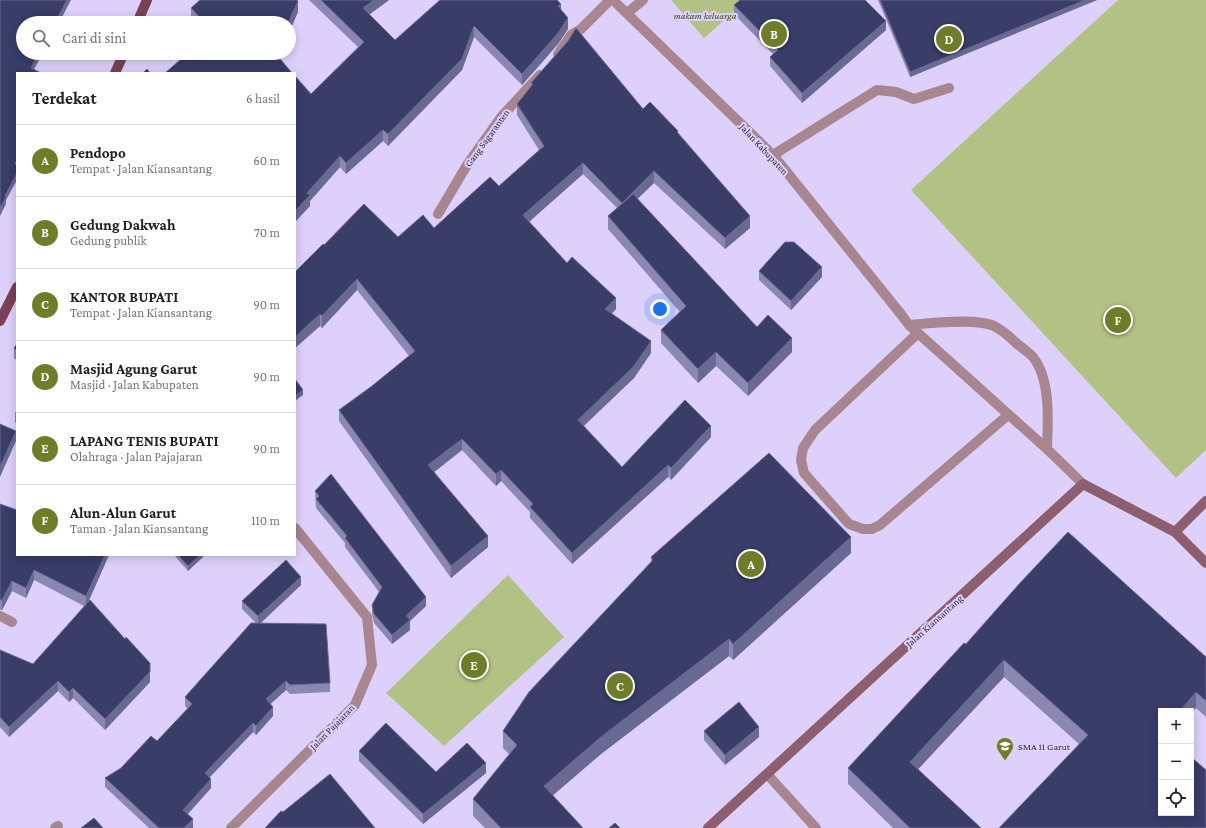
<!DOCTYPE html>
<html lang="id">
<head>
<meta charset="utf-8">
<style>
	body { margin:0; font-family:"Crimson Pro",serif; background:#f2f2f2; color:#202124 }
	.controls { position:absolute; right:12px; bottom:12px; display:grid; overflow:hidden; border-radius:0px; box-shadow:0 2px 10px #0003 }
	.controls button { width:36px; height:36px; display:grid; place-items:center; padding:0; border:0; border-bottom:1px solid #e0e0e0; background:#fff; color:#202124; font:20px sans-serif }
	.you { position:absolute; left:660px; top:309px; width:14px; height:14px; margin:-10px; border:3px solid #fff; border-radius:50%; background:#1a73e8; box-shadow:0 0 0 6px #1a73e833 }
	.badge { display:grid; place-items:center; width:26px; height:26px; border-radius:50%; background:#6f7c2a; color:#fff; font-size:13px; font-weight:700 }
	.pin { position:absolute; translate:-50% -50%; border:2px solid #fff; box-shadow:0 1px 4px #0006 }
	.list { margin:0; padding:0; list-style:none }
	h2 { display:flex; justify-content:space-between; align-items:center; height:52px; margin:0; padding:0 16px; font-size:17px }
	h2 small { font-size:13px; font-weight:400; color:#757577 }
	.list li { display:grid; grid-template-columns:26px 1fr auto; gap:12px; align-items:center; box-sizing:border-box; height:72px; padding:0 16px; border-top:1px solid #e0e0e0 }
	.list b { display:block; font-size:15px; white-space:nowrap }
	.list p { margin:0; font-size:13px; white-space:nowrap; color:#757577 }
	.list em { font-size:13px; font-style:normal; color:#757577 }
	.icon { flex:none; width:22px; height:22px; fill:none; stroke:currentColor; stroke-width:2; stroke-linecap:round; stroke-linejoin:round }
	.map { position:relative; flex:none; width:1206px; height:828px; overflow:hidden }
	.search { position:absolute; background:#fff; box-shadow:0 2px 10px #0003; left:16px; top:16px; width:280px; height:44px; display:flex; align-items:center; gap:10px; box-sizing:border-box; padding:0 14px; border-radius:22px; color:#757577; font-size:15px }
	.panel { position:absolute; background:#fff; box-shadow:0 2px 10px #0003; left:16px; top:72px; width:280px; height:484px; border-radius:0px }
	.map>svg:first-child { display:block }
</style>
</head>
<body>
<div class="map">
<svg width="1206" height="828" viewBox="0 0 1206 828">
	<rect width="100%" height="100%" fill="#ddd1fb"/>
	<path fill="#b4c185" d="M671,0H747L704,38Z
		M1118,0H1206V450L1176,478L911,190Z
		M508,575L564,637L444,746L386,693Z"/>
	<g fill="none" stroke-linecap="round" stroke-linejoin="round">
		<path stroke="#a78690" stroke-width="10" d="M773,155L877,90L896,92L914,99L949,88
			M900,313L909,325L1047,449L1083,484
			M909,325C929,323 977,318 994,326C1002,330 1010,337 1016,343C1021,347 1028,352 1033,357C1051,380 1048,421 1047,449
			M918,333L815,430L803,448L801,460L804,473L849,524L863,529H872L880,525L1008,415
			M0,616L12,622
			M767,774L816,828"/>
		<path stroke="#a78690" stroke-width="10" d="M613,0L773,155L900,313
			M627,13L643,0
			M558,54L571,35L581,29L610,0
			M438,214L467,165L502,116L540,75
			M55,828L58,826
			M231,828L355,705L372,665L367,617L295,528"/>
		<path stroke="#8d5e6d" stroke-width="10" d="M1175,532L1206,501
			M708,828L1083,484L1175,532L1206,563"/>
		<path stroke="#794155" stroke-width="10" d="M137,23L147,0
			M115,73L124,53
			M0,321L17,287"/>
	</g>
	<path fill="#8b87b2" d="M309,0H389L369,15L395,40L561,10L568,29L558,44L522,85L474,37L462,70L388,146L383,141L346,174L340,167L310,201V206L295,222V76L311,94L358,47Z
		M878,0H1097L910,77Z
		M734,5L886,30L802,103L770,66V57L773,54L734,14Z
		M191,8L298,12L289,23H195L191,19Z
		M531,83L643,109L678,133L750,228L725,249L654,183L637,199L757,327L792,352L748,396L716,366L698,383L661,343V330L680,312L608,229V216L617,208L583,174L529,222L567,263L616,309L612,313L651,353L634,378L584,426L622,467L711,437L671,480L668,477L572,564L530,518V512L501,481L496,486L462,450L434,472L488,547L451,578L339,421V410L372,386L409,356L357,290L322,328L320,326L295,348V272L324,245L398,237L434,228L499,186L539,150L517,115V104L531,87Z
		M759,271L822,277L791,310L759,280Z
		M17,344V361L14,358V348Z
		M17,410V424L15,422V413Z
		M315,491L426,606L410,621V630L392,644L374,623L372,614V605L379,592L345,547V543L316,508Z
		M0,504L109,555L89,600L150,682L105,730L73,698L69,702L58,691L9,737L0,727V650L33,664L84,606L34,580L26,598L12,591L2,610H0Z
		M851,553L733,660L729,656L601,754L553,795L583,828H485L473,816V799L509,754L503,748V731L651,563V557Z
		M174,555H205L188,571Z
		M301,585L260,624L330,683V692L290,694L286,690L270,704L273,716L256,735L253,732L210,777L211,788L188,814L193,819V828H149L105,787V778L121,768L157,741L188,709L185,706V697L257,624L242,609V601Z
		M966,644L1206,657V717L1196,708L1191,714V711L1079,744L1004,677L918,769L981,828H893L848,784V768Z
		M704,731L759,737L725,765L704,740Z
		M359,751L436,772L486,773L423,824L359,761Z"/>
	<path fill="#6a6994" d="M67,0H71L59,23H55Z
		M374,0H389L363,19V8Z
		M1085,0H1097L910,77V72Z
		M298,1V12L289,33V23H288Z
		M561,4V15L558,6Z
		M568,18V29L558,44L522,85V74Z
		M886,21V30L802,103V93Z
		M474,26V37L462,70L388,146V134Z
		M39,53H43L32,73L31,68Z
		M276,53H281L276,66Z
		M383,130V141L346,174V163Z
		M340,156V167L310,201V206L295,222V211L307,193Z
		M583,163V174L523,227V215Z
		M654,171V183L622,214V203Z
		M17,173V180L6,200V204L0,216V208L5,196Z
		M750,216V228L725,249V238Z
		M822,267V277L791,310V301Z
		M357,279V290L322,328V316Z
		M616,298V309L605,320V309Z
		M320,314V326L295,348V337Z
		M792,338V352L748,396V383Z
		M651,341V353L634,378L578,431V420Z
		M716,352V366L698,383V369Z
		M303,390V395L295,401V396Z
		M711,426V437L671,480V468Z
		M16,431V441L0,477V467Z
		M462,439V450L428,477V465Z
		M668,465V477L572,564V553Z
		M501,470V481L496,486V474Z
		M488,536V547L451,578V566Z
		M851,537V553L733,660V644Z
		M105,555H109L86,607V596Z
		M200,555H205L188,571V566Z
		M34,570V580L26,598V588Z
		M301,577V585L258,625V616Z
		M12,581V591L2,610V600Z
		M426,597V606L410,621V630L392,644V635L406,616Z
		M729,639V656L601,754L544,803V786L601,737Z
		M1004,660V677L910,778V762Z
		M150,672V682L105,730V719Z
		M58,681V691L9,737V727Z
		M286,681V690L266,708V699Z
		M73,688V698L69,702V692Z
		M1196,692V708L1191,714V711H1180Z
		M273,707V716L256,735V726Z
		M253,723V732L205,782V773Z
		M759,727V737L725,765V755Z
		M486,763V773L423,824V814Z
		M211,779V788L183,819V810Z
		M193,819V828H184Z"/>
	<path fill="#393d68" stroke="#6a6994" d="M0,0H67L55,23H23V53H39L31,68L41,73H17V160L15,164L17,165V173L5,196L6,197L0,208Z
		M200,0H297L298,1L288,23H205L191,8Z
		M321,0H374L363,8L395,40L440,0H557L561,4L558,6L568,18L558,33L522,74L474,26L462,59L388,134L383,130L346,163L340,156L307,193L310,195L295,211V76L311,94L364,42Z
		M740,0H865L886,21L802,93L770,57L778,50L734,5Z
		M880,0H1085L910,72Z
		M576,28L643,109L650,102L678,131L677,132L750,216L725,238L654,171L622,203L583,163L523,215L567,263L572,257L616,298L605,309L651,341L634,366L578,420L622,467L685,400L711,426L671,468L668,465L572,553L530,507L533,504L501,470L496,474L462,439L428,465L488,536L451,566L339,410L372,386L415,351L357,279L322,316L320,314L295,337V272L323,244L324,245L364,204L398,237L423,215L434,228L490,177L499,186L544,146L517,104L533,84L531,83L568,41Z
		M188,53H276V54L292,73H165Z
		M147,69L150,73H143Z
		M633,194L757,327L768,315L792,338L748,383L716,352L698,369L661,330L686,306L608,216Z
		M785,242H794L822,267L791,301L759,271Z
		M17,344V351L14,348Z
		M295,379L303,390L295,396Z
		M0,424L16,431L0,467Z
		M769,453L851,537L733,644L729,639L601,737L544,786L583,828H501L473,799L517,745L503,731L529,692L653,560L651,557Z
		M331,474L426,597L406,616L410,620L392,635L374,614L372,605L382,587L345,538L347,536L316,499L319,496L315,491Z
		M0,504L17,510V555H105L86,596L34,570L26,588L12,581L2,600H0Z
		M1068,532L1206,657V701L1196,692L1180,711H1161V813H1191V757L1206,770V828H999L1088,735L1004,660L910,762L981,828H910L848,768L964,643L966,644L1020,583Z
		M178,555H200L188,566Z
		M286,560L301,577L258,616L242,601Z
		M90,600L125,639L126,637L150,663V672L105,719L73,688L69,692L58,681L9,727L0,717V650L33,664Z
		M251,623L326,624L330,683L290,685L286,681L266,699L273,707L256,726L253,723L205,773L211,779L183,810L193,819L184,828H159L105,778L121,768L151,736L157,741L192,704L185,697Z
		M739,702L759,727L725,755L704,731Z
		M386,723L436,772L467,743L486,763L423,814L359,751Z
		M330,774L375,828H265L281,811L283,812Z
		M94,818L103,828H81Z
		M615,823L620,828H609Z"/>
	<defs>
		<symbol id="school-pin" viewBox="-11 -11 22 30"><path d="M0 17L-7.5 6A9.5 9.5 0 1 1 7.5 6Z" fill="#6f7c2a" stroke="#ddd1fb"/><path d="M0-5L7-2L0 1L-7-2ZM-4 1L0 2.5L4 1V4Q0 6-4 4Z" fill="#fff"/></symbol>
	</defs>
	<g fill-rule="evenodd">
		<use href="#school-pin" x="995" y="736" width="20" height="27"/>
	</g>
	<g text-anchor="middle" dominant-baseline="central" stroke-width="4" stroke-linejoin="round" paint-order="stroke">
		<g font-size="10" font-style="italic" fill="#444d18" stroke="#ddd1fb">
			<text x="705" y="15">makam keluarga</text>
		</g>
		<g font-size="10" fill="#322c40" stroke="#ddd1fb">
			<text transform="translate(487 138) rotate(-54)">Gang Sagaranten</text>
			<text transform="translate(764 149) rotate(47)">Jalan Kabupaten</text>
			<text transform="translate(934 621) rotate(-42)">Jalan Kiansantang</text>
			<text transform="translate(332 727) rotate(-46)">Jalan Pajajaran</text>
		</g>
		<g font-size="10" fill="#322c40" stroke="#ddd1fb" text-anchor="start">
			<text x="1018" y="746">SMA 11 Garut</text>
		</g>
	</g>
</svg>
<div class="controls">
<button>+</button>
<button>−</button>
<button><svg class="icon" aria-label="locate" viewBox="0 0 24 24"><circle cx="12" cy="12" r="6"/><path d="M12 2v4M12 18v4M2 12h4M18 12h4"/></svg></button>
</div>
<div class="you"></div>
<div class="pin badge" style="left:751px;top:564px">A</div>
<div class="pin badge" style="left:774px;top:34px">B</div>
<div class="pin badge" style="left:620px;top:686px">C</div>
<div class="pin badge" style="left:949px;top:39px">D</div>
<div class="pin badge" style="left:474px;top:665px">E</div>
<div class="pin badge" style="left:1118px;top:320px">F</div>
<div class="search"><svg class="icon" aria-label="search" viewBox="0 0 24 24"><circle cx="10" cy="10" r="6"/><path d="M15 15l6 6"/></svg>Cari di sini</div>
<section class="panel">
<h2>Terdekat<small>6 hasil</small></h2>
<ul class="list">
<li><span class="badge">A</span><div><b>Pendopo</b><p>Tempat · Jalan Kiansantang</p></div><em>60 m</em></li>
<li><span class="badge">B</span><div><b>Gedung Dakwah</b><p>Gedung publik</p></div><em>70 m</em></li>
<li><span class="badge">C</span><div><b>KANTOR BUPATI</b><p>Tempat · Jalan Kiansantang</p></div><em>90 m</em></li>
<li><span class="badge">D</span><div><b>Masjid Agung Garut</b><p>Masjid · Jalan Kabupaten</p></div><em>90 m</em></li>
<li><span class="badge">E</span><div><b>LAPANG TENIS BUPATI</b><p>Olahraga · Jalan Pajajaran</p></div><em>90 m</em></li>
<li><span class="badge">F</span><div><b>Alun-Alun Garut</b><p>Taman · Jalan Kiansantang</p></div><em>110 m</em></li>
</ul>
</section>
</div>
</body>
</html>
